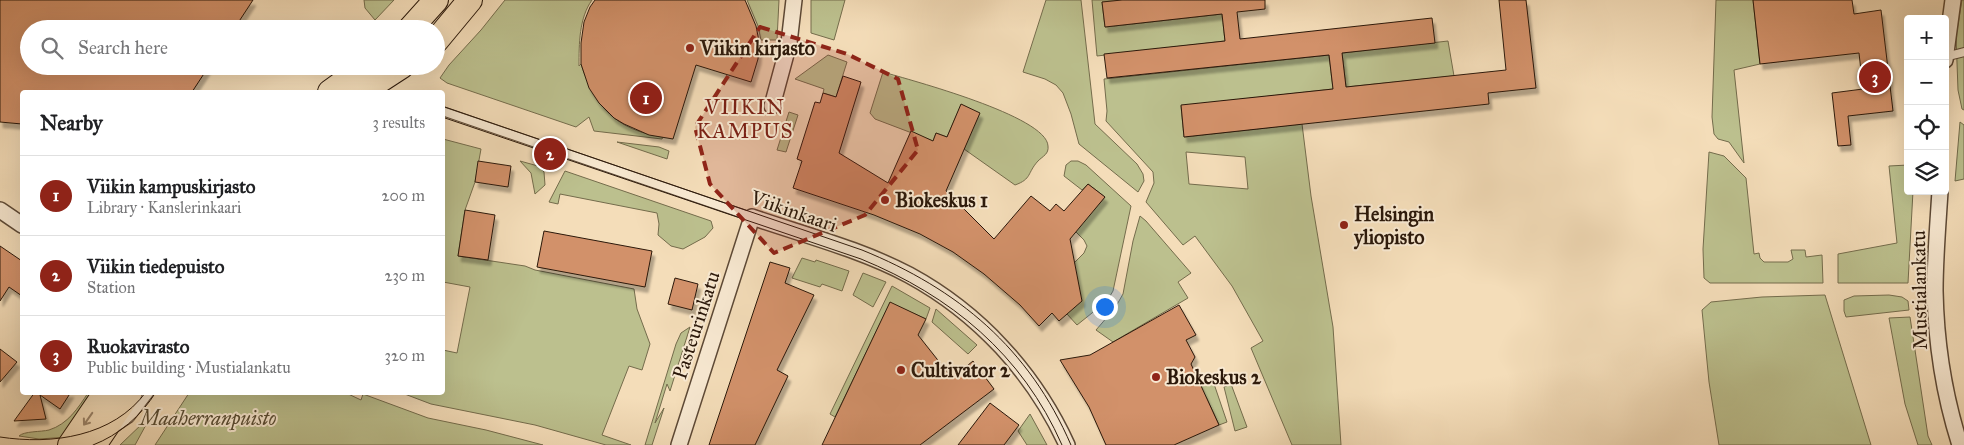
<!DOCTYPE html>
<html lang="en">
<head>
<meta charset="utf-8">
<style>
	body { margin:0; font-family:"IM FELL Great Primer",serif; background:#f6f6f6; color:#202124 }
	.controls { position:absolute; right:15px; top:15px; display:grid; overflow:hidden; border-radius:5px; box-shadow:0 5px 20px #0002 }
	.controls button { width:45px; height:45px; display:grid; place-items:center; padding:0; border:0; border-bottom:1px solid #e0e0e0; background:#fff; color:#202124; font:25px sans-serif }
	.you { position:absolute; left:1104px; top:306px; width:18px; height:18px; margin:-12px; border:4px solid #fff; border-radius:50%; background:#1a73e8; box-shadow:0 0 0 8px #1a73e833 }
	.badge { display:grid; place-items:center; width:32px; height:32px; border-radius:50%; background:#8f2418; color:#fff; font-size:16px; font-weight:700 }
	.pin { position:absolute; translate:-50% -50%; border:2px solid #fff; box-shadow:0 1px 5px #0006 }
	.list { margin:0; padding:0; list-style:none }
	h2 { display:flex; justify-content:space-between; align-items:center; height:65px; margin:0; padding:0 20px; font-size:21px }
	h2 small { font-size:16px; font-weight:400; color:#757577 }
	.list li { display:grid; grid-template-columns:32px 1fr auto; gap:15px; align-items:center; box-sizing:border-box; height:80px; padding:0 20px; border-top:1px solid #e0e0e0 }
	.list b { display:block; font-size:19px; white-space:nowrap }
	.list p { margin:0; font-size:16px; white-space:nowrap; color:#757577 }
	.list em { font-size:16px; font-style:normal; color:#757577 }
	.icon { flex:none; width:28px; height:28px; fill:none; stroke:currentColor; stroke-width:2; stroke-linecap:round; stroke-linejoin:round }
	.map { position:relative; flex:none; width:1964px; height:445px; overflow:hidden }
	.search { position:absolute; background:#fff; box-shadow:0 5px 20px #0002; left:20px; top:20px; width:425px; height:55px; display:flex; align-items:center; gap:12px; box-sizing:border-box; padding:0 18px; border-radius:28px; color:#757577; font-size:19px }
	.panel { position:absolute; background:#fff; box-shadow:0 5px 20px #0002; left:20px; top:90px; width:425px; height:305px; border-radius:5px }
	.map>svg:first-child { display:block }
</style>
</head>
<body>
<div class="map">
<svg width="1964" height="445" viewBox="0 0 1964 445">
	<defs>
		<filter id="shadow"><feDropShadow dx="3" dy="5.5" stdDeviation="1" flood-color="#0004"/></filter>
	</defs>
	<rect width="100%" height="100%" fill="#f4ddb9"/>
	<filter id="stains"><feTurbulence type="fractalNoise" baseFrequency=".004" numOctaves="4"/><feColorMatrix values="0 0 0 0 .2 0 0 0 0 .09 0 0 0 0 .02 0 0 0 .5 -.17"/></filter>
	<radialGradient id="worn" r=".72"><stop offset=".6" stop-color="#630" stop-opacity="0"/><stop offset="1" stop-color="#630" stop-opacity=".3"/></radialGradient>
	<path fill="#bcc08e" stroke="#746c4c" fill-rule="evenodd" d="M364,0H394L375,20L365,8Z
		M505,0H592C579,18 579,44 579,66L581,64C595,107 616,130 663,137L662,139L594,131L589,117L576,127L447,83L440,78L449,65L481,30Z
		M747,0H779L777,40H761L758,26Z
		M811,0H845L834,40L811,33Z
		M1046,0H1081L1095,124L1137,164L1143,174L1144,181L1138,192L1079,144L1071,114L1063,93L1056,85L1045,79L1023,72Z
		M1092,0H1122L1102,2L1105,27L1222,14L1225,41L1097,56Z
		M1716,0H1753L1760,64L1734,70L1744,163L1729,142L1718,139L1714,134L1712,117Z
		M1962,0H1964V110L1962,109L1958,90L1956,36Z
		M1448,41L1454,76L1346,87L1342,53Z
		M828,55L847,62L836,97L823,93L824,89L795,79Z
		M1329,55L1333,89L1181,106L1184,137L1302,124L1311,196L1333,327L1341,445H1292L1251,348L1263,341L1232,286L1195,236L1183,245L1146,202L1154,183L1153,172L1106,121L1107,111L1104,79ZM1186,152L1245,157L1248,189L1189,184Z
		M883,72C910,80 1047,116 1048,146C1049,154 1043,156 1038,161C1027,173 1032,179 1015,185L964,149L979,113L961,105L947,137L936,133L933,141L875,119L870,113Z
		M789,112L798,115L786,152L777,150Z
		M1960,122L1964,125V179L1955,181Z
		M443,139L481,149L475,182L465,210L458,256L525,266L535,270L634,289L637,309L650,344L642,370L629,366L602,435L631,445H606L535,425L431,404L402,393L442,392L443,350L457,353L470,287L443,282Z
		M617,142L659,147L669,151L667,159Z
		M1709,152L1724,156L1746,178L1754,254L1759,253L1760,258L1764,262H1788L1793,259L1791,250H1805L1806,257L1822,255L1823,283H1710L1704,278L1703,249Z
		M520,161L538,166L544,172L545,185L535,194L531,173Z
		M1071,161H1078L1086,165L1131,206L1113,291L1107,301L1077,325L1067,314L1074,263L1084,253L1087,246L1084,240L1075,231L1105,197L1088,184L1082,190L1064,176L1066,165Z
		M1908,165V191H1913L1908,283H1838V254L1897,243L1889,166Z
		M565,171L711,221L713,228L705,237L683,249L671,246L658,235L659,224L657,213L560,194L558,204L549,202Z
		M1140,216L1146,221L1191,273L1178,282L1188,298L1113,342L1096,330L1115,308L1123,294L1133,241Z
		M802,258L815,262L816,260L849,271L842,291L822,284L820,287L792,278Z
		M863,273L886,282L873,307L853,295Z
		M892,286L930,308L926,319L890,303L835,417L830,414Z
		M1825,295L1871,445H1719L1709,382L1702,310L1711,302L1762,297Z
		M1889,295L1902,297L1908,301L1909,310L1846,317L1844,311V300L1854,296Z
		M936,309L977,345L968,354L932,322Z
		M1910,317L1928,436L1932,445H1918L1905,404L1889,318Z
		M690,327L670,391L667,384L655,423L664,408L652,445H645L676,344L681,333Z
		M1212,378L1227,422L1219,425L1206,397L1185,393Z
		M1231,384L1247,427L1235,431L1224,387Z
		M88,393H97L68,437L39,439L19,436C24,431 41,432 49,430C68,424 78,408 88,393Z
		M189,393L344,392L361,400L363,394L428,418L486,430L543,445H155Z
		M1030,414L1047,445H1027L1018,431Z
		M144,422L147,423L135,445H120Z"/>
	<path fill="#d2916b" stroke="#2b180a" filter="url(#shadow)" d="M0,0H253L234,29H29V66H209L192,92H22V124L0,122Z
		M595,0H745L756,26L759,41L758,59L751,82L696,65L673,139L649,135L624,124L614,118L599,103L589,88L581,64V43L584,22L590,7Z
		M1122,0H1265V9L1237,12L1240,39L1432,18L1435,43L1342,53L1346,87L1506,70L1499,0H1526L1536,88L1488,93L1489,104L1184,137L1181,105L1333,89L1329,55L1107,78L1104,54L1225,41L1222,14L1105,27L1102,2Z
		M1753,0H1852L1854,14L1881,10L1893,111L1848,116L1851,145L1838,146L1832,93L1863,89L1859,53L1760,64Z
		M843,76L861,82L839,153L888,183L911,131L933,141L936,133L947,137L961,104L980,113L946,191L994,239L1031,196L1050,211L1056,204L1064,211L1088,184L1105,197L1070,239L1082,301L1059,321L1052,313L1039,326L1020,305L984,274L953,252L920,234L874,215L793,188L802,161L797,159L815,102L820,103L823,93L836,97Z
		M478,161L511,166L508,187L475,182Z
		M465,210L495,215L488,260L458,256Z
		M544,231L652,251L645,287L537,267Z
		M0,246L22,261V296L9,287L0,301Z
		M770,262L790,268L785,283L814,295L777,370L788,376L755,445H709Z
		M675,278L698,284L692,310L668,304Z
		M890,302L926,319L918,335L952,378L973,361L994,389L920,445H822Z
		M1179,305L1196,335L1186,340L1195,357L1191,364L1219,425L1174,445H1106L1089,407L1060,360L1090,355Z
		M0,349L17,362L0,382Z
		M35,392H71L60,409L40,395L46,419L14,421Z
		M990,403L1019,425L1004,445H958Z"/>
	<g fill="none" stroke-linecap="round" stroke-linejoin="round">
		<defs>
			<path id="service" d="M1945,57L1964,52
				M442,111L752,217
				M115,428L130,418L150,392"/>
			<path id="minor" d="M1945,60L1953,0
				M772,106L789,43L794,0
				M1940,191C1938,224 1935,258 1935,291C1936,343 1944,395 1960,445
				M0,210L22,225
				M679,445L752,217C804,235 860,249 909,275C979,313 1034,373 1067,445"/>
			<path id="primary" d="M410,29L436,0
				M436,41L470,0
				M330,92L366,66
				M362,92L402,66
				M70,445L106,392
				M94,445L130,392"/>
		</defs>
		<use href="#service" stroke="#5d4936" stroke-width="10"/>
		<use href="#minor" stroke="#5d4936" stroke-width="18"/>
		<use href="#primary" stroke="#2b180a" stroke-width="26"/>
		<use href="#service" stroke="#f8e9d2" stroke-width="8"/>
		<use href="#minor" stroke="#f8e9d2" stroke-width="15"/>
		<use href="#primary" stroke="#f4ddb9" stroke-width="24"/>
		<path stroke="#2b180a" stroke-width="1" d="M442,106L862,250C958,289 1029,348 1071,445
			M442,117L861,259C951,296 1022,354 1062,445
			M0,437C52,445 113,437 146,392
			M93,445C119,435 141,416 156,392"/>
	</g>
	<defs><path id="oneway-shaft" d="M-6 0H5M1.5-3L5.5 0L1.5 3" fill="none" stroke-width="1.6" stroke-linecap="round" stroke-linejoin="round" transform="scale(1.25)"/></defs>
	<use stroke="#9a846a" href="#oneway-shaft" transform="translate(88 419) rotate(125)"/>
	<path fill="#8f2418" fill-opacity="0.2" stroke="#8f2418" stroke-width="4" stroke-dasharray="10 6" stroke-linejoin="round" d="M760,27L847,54L898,79L918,150L865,215L774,253L710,184L695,127Z"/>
	<g fill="#8f2418" stroke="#f8e9d2" stroke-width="2">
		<circle cx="690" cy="48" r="5"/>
		<circle cx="885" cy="200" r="5"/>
		<circle cx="1344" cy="225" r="5"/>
		<circle cx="901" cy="370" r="5"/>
		<circle cx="1156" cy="377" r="5"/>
	</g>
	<g text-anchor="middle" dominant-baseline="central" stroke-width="4" stroke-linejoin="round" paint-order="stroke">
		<g font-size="20" font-weight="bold" fill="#2b180a" stroke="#f8e9d2" text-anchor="start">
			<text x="700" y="48">Viikin kirjasto</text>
			<text x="895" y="200">Biokeskus 1</text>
			<text x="1354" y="214">Helsingin<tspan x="1354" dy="23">yliopisto</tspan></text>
			<text x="911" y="370">Cultivator 2</text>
			<text x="1166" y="377">Biokeskus 2</text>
		</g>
		<g font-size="20" fill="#2b180a" stroke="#f8e9d2">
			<text transform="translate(794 211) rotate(19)">Viikinkaari</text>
			<text transform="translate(1919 290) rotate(-91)">Mustialankatu</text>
			<text transform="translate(696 325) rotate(-72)">Pasteurinkatu</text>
		</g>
		<g font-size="20" font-style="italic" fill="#564a32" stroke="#f8e9d2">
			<text x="208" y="418">Maaherranpuisto</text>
		</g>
		<g font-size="21" letter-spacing="1" fill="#7a1f14" stroke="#f8e9d2">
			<text x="745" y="107">VIIKIN<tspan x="745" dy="24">KAMPUS</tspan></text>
		</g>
	</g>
	<rect width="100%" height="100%" filter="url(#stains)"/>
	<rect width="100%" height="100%" fill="url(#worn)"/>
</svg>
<div class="controls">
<button>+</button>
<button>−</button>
<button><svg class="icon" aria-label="locate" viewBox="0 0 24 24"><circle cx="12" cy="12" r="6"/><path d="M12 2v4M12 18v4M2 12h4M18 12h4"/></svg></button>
<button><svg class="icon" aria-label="layers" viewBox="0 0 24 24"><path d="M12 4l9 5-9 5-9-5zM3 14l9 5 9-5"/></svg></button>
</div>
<div class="you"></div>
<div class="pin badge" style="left:646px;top:98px">1</div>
<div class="pin badge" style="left:550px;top:154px">2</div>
<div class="pin badge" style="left:1875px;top:77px">3</div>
<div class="search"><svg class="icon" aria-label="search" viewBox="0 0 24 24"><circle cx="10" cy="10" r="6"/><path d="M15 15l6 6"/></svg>Search here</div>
<section class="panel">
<h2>Nearby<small>3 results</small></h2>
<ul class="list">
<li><span class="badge">1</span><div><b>Viikin kampuskirjasto</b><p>Library · Kanslerinkaari</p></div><em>200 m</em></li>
<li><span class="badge">2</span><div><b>Viikin tiedepuisto</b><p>Station</p></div><em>230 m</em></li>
<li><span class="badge">3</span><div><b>Ruokavirasto</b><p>Public building · Mustialankatu</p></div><em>320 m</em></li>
</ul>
</section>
</div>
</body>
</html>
